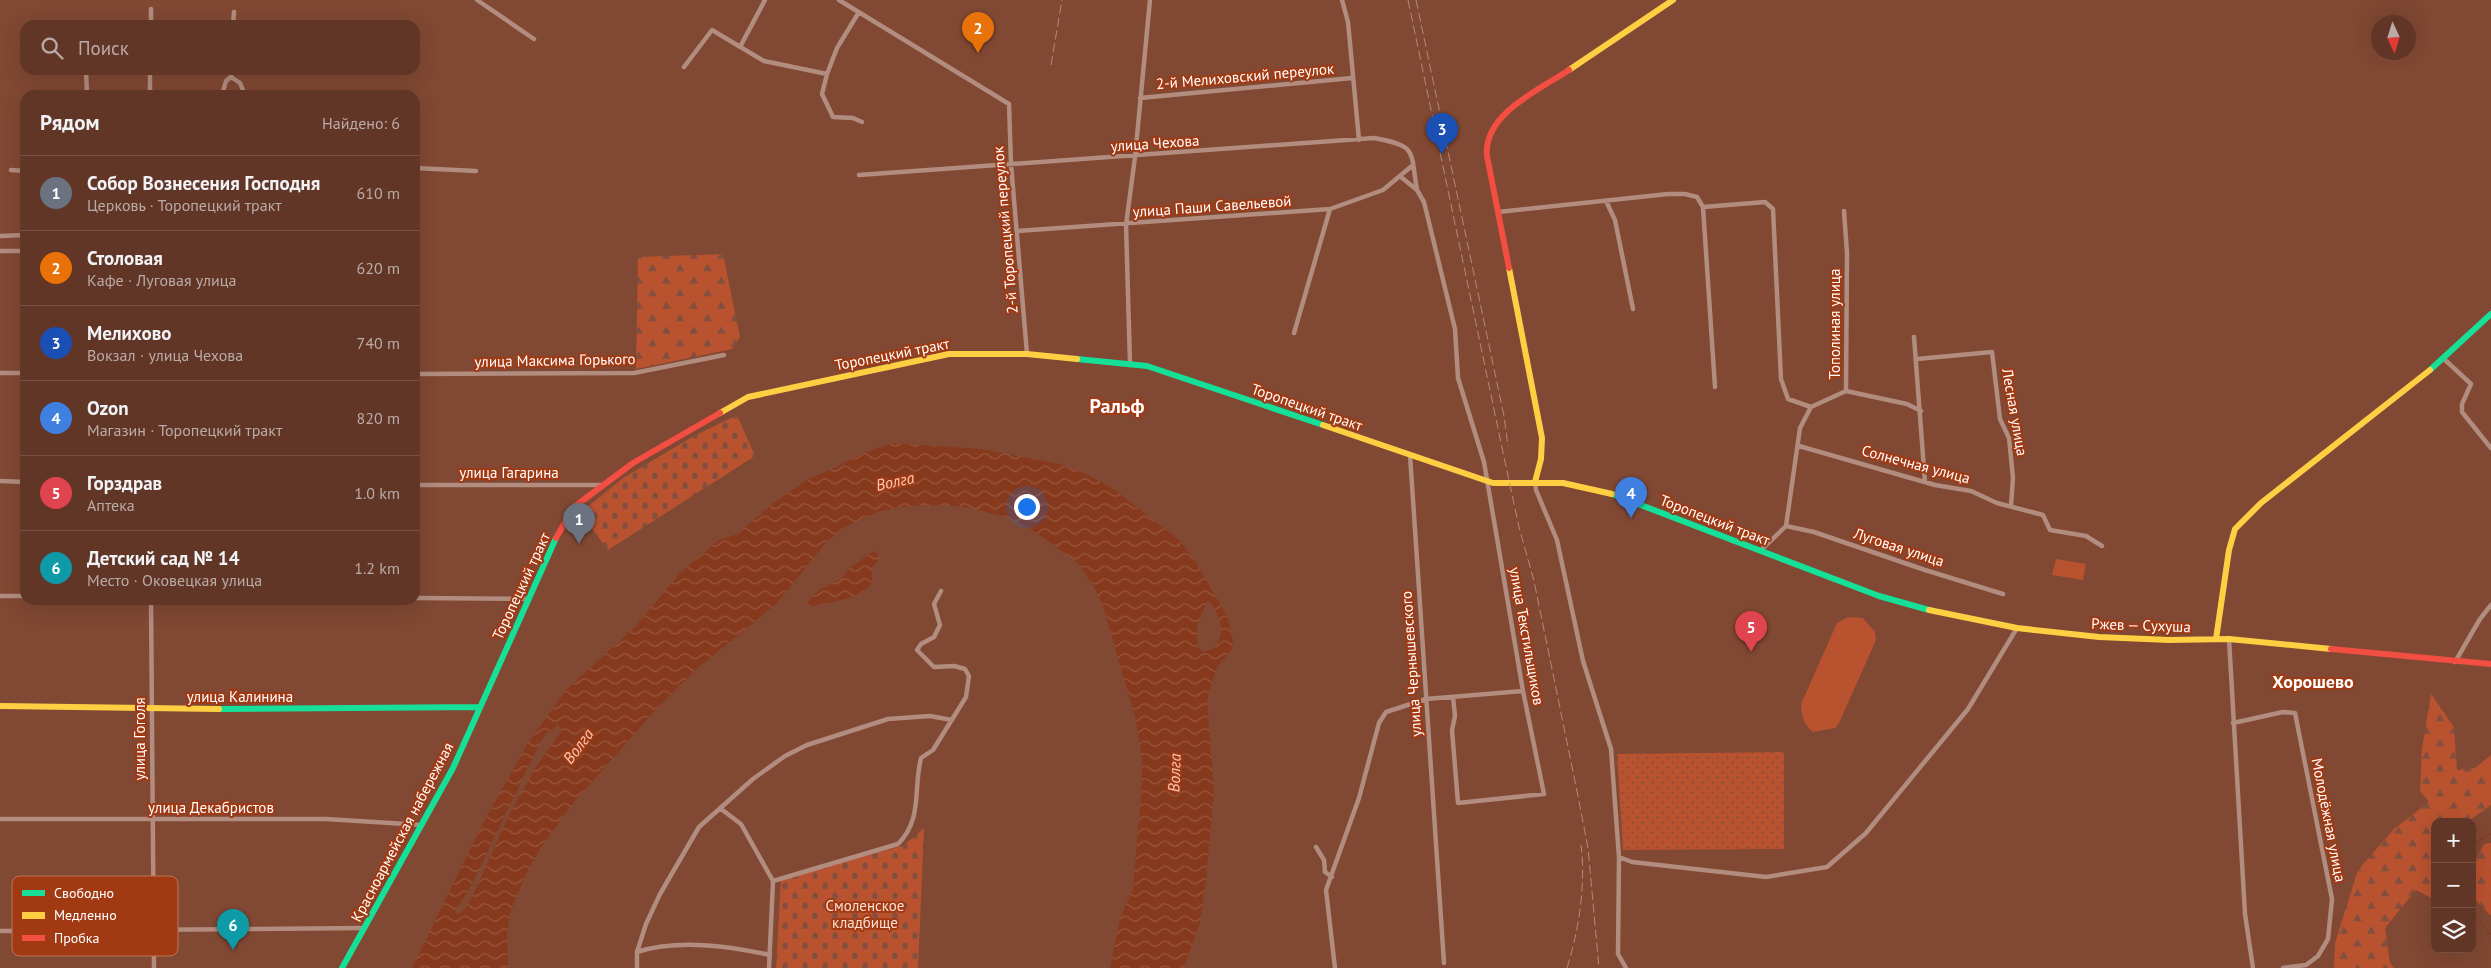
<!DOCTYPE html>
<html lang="ru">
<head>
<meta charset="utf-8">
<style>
	body { margin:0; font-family:"PT Sans",sans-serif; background:#673e2e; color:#f1f3f6 }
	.controls { position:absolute; right:15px; bottom:15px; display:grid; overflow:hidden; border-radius:10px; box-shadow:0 5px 20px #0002 }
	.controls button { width:45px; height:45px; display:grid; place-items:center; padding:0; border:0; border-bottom:1px solid #755043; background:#613626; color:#f1f3f6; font:25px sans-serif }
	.compass { position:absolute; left:2371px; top:15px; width:45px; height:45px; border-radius:50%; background:#613626; box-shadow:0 5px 20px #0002; rotate:176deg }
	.you { position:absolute; left:1026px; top:506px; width:18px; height:18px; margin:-12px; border:4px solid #fff; border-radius:50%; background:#1a73e8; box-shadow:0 0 0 8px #1a73e833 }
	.badge { display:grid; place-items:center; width:32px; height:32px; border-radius:50%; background:#8c9099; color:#fff; font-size:16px; font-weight:700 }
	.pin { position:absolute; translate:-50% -41px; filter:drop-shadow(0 1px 2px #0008) }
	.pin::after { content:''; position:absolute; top:26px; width:18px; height:15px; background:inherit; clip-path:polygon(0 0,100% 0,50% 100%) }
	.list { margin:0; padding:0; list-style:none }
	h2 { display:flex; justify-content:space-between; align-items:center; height:65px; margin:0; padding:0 20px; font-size:21px }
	h2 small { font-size:16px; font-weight:400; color:#baaba7 }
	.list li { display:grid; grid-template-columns:32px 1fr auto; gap:15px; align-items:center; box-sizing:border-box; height:75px; padding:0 20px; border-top:1px solid #755043 }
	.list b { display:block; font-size:19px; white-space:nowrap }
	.list p { margin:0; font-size:16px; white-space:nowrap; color:#baaba7 }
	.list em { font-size:16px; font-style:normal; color:#baaba7 }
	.icon { flex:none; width:28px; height:28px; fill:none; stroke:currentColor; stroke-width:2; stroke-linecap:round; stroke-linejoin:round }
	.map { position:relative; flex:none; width:2491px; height:968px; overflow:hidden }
	.search { position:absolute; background:#613626; box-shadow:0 5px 20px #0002; left:20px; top:20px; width:400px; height:55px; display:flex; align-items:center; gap:12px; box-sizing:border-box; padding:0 18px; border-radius:15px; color:#baaba7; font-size:19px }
	.panel { position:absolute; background:#613626; box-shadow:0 5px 20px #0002; left:20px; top:90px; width:400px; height:515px; border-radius:15px }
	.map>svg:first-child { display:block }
</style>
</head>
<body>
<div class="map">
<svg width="2491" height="968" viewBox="0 0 2491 968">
	<defs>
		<pattern id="forest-firs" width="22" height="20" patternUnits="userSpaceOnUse" patternTransform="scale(1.25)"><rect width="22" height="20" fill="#b9522f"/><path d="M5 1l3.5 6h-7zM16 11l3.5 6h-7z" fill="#824f3e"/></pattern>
		<pattern id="cemetery-stones" width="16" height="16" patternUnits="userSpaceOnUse" patternTransform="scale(1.25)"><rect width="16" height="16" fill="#b9522f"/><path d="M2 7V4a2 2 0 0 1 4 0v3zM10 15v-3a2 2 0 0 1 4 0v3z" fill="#824f3e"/></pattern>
		<pattern id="garden-dots" width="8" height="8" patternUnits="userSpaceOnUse" patternTransform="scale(1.25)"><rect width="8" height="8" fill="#b9522f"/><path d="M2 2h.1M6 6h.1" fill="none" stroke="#824f3e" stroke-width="1.8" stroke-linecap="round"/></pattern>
		<pattern id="water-waves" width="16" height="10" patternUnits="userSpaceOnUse" patternTransform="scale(1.25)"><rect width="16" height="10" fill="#86391c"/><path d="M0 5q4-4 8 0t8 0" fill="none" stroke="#98573e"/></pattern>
	</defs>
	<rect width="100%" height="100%" fill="#814833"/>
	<path fill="url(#forest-firs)" d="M723,254L740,337L732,349L636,369L638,257Z
		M2431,694L2454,727L2457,770L2475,768L2491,755V805L2467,822H2435V900L2416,890L2385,928L2390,963L2394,968H2334L2335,943L2358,870L2394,829L2429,802L2420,791L2422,749Z
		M2491,843V916C2486,910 2475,902 2473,895C2467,876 2476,860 2484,844Z"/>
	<path fill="url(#cemetery-stones)" d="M737,415L755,456L608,550L580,513L623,478L694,436Z
		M924,828L918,968H776L781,878L903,846Z"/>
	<path fill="url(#garden-dots)" d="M1784,752V849L1623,850L1617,754Z"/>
	<path fill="#b9522f" d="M2056,559L2086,564L2083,580L2052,575Z
		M1848,617L1863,618L1875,632L1876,640L1839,723L1835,728L1813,732C1804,725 1801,715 1801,704L1837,623Z"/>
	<path fill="url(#water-waves)" fill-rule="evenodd" d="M893,443L982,449L1064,465L1090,476L1115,490L1180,541L1195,561L1227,616L1233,642L1232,649L1216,669L1207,700L1214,791L1206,879L1200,922L1184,968H1110L1120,919L1133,888L1142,785V758L1136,720L1103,606L1092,583L1078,563L1031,529L1008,518L975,509L946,505L906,506L880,511L846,526L827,541L777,603L693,672L659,706L575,801L543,844L525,876L510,913L507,934L508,968H412L483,823L528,743L566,690L636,626L681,572L719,540L737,534L776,501L810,478L826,472L863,453ZM1207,601L1210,602C1221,618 1226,630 1215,648L1204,652L1197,647V625ZM558,725L562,729L560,734L539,762L509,815L472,897L465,909L457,915L456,910L469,890L540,743L545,735Z
		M874,551L880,556L877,562L871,568C871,571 872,577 872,580C869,598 826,603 812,606L806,604L819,590L841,579L851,567Z"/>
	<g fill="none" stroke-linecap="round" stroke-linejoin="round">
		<path stroke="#86391c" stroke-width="1" d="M2472,847L2477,841L2491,834
			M2472,915L2481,922L2491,935"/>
		<path stroke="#b18c7f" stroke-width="4.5" d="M477,0L534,39
			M839,0L1009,104L1011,164L1027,354
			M1342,0L1348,22L1359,140
			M151,25V9
			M233,25L234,12
			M740,47L765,0
			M684,67L712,30L764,61L827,74L822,94L833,117L853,118L862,122
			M827,74L837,48L859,12
			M231,77L240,83L245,95
			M87,95L86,71L150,70V95
			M222,95L226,81L231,77V70
			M1140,98L1352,78
			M415,168L476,171
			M11,170L25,171
			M859,175L1374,138C1418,146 1410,150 1417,190
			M1401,177L1417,190L1424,202L1455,329L1458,378L1484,462L1523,691L1544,794L1458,803L1452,730L1455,716L1453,697
			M1606,201L1615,220L1633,309
			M1703,207L1765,202L1773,209L1781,379L1788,399L1811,407
			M1498,212L1668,194H1685L1697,197L1703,207L1715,387
			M1017,231L1330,209L1383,190L1413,165
			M0,236L25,235
			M0,251H25
			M1294,333L1330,209
			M1914,337L1925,482
			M1917,359L1992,352L2000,419L2009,438L2013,478L2011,506
			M2444,359L2471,384L2462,404V412L2491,448
			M1130,363L1126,225L1135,157L1150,0
			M0,373H25
			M415,374L634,373L724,355
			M1846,391L1907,404L1921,411
			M1799,446L1935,485L1971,491L1997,503L2043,515L2050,530L2086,536L2102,546
			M1410,455L1444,963
			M0,481L25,482
			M1535,482L1536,490L1557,540L1583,661L1611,749L1619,857L1618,954L1626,968
			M415,485H603
			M1786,526L1814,532L1925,570L2003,594
			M1760,551L1786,526L1800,428L1811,407L1846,391L1847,253L1844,211
			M0,596H25
			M415,598L528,599
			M151,600L154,968
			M2229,639L2245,914L2253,968
			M2455,662L2480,619L2491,605
			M2233,723L2283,712L2295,713L2332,899L2328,939L2318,956L2306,965L2283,968
			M721,809L741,824L773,881
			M0,819H326L422,825
			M1316,847L1324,860L1325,872L1332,877
			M1619,857L1632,862L1766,877L1827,867L1866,833L1968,709L2017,628
			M773,881L898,844C923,819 913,789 921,758L933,750L966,697L969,676L965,669L954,666L934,667L917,650L921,644L934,637L940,625L934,604L941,591
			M0,931L365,928
			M637,952C679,939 728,946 770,955
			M637,968V952L646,924L660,894L699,827L753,779L785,756L807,745L888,719L930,716L952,720
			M769,968L773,881
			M1335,968L1326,890L1359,798L1379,723L1386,712L1426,699L1523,691"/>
		<path stroke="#16e098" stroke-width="6" d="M1077,359L1147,366L1323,425
			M2430,370L2491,314
			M1612,494L1879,596L1929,610
			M219,709L480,707
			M342,968L453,768L556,538"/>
		<path stroke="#ffcf43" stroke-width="6" d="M1569,70L1673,0
			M1509,268L1542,438L1541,459L1535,482
			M720,413L748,397L949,354H1027L1077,359
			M1323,425L1493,483H1563L1612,494
			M1929,610L2017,628L2099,637L2169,640L2229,639L2331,649
			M2216,639L2229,550L2235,529L2261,503L2430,370
			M0,706L219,709"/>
		<path stroke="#f24e42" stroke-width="6" d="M1509,268L1487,156C1483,114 1539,90 1569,70
			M556,538L574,507L633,463L720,413
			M2331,649L2491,664"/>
		<path stroke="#b08b7e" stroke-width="1" stroke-dasharray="9 4" stroke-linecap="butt" d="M1408,0L1504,457L1519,527L1534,581L1579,801L1588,848L1599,968
			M1416,0L1504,416L1508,446
			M1051,65L1062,0
			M1567,968C1579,929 1586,885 1581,845"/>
	</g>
	<g text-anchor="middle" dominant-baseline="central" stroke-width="4" stroke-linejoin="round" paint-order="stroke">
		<g font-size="15" fill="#fff" stroke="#a13913">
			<text transform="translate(1245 76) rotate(-5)">2-й Мелиховский переулок</text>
			<text transform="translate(1155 143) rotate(-4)">улица Чехова</text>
			<text transform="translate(1212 206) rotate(-4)">улица Паши Савельевой</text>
			<text transform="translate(1005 230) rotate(-95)">2-й Торопецкий переулок</text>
			<text transform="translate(1834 324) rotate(-90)">Тополиная улица</text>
			<text transform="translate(892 354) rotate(-11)">Торопецкий тракт</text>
			<text transform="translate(555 360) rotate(-1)">улица Максима Горького</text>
			<text transform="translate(1307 407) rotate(19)">Торопецкий тракт</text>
			<text transform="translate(2015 412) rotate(80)">Лесная улица</text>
			<text transform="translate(1916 464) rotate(15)">Солнечная улица</text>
			<text x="509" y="472">улица Гагарина</text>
			<text transform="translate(1715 520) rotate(21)">Торопецкий тракт</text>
			<text transform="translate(1899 547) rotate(18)">Луговая улица</text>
			<text transform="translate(521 586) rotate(-65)">Торопецкий тракт</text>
			<text transform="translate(2141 625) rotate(2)">Ржев — Сухуша</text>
			<text transform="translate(1527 636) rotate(80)">улица Текстильщиков</text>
			<text transform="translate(1411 664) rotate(-94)">улица Чернышевского</text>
			<text x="240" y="696">улица Калинина</text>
			<text transform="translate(139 739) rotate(-90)">улица Гоголя</text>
			<text x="211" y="807">улица Декабристов</text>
			<text transform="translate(2329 820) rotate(79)">Молодёжная улица</text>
			<text transform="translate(402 832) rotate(-62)">Красноармейская набережная</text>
		</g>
		<g font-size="15" fill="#fedfd5" stroke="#a13913">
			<text x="865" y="905">Смоленское<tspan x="865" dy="17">кладбище</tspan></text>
		</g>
		<g font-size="16" font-style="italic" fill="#fbc9b9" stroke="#a13913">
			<text transform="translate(895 481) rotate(-12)">Волга</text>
			<text transform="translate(578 746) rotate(-53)">Волга</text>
			<text transform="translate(1174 773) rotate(-88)">Волга</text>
		</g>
		<g font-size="18" font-weight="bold" fill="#fff" stroke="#a13913">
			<text x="2313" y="681">Хорошево</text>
		</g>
		<g font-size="20" font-weight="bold" fill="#fff" stroke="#a13913">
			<text x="1117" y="406">Ральф</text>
		</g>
	</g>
	<rect x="12" y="876" width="166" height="80" rx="8" fill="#a13913" stroke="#bd745a" stroke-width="1"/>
	<rect x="22" y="890" width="23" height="6" fill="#16e098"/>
	<rect x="22" y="912" width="23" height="7" fill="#ffcf43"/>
	<rect x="22" y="935" width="23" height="6" fill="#f24e42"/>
	<g font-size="14" fill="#fff">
		<text x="54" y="898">Свободно</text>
		<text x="54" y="920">Медленно</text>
		<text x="54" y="943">Пробка</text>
	</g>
</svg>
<div class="controls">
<button>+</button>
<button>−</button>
<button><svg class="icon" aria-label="layers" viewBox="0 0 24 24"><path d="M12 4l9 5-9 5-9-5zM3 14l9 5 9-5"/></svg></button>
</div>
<svg class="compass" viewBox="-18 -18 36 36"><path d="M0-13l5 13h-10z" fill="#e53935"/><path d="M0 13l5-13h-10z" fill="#baaba7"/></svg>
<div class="you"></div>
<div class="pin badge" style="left:579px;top:544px;background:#6b7280">1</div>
<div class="pin badge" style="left:978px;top:53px;background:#e8710a">2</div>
<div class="pin badge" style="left:1442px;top:154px;background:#1a4fb4">3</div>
<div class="pin badge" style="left:1631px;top:518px;background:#3f7fe0">4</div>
<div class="pin badge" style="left:1751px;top:652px;background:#e0444e">5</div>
<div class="pin badge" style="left:233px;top:950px;background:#0f9aa8">6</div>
<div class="search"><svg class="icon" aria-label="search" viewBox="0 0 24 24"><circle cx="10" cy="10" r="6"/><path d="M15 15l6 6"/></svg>Поиск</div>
<section class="panel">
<h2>Рядом<small>Найдено: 6</small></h2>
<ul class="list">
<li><span class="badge" style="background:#6b7280">1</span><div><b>Собор Вознесения Господня</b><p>Церковь · Торопецкий тракт</p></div><em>610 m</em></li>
<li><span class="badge" style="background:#e8710a">2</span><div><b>Столовая</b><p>Кафе · Луговая улица</p></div><em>620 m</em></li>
<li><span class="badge" style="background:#1a4fb4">3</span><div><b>Мелихово</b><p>Вокзал · улица Чехова</p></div><em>740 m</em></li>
<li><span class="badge" style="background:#3f7fe0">4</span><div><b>Ozon</b><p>Магазин · Торопецкий тракт</p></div><em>820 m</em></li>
<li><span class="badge" style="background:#e0444e">5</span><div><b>Горздрав</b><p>Аптека</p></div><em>1.0 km</em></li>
<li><span class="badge" style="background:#0f9aa8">6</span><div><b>Детский сад № 14</b><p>Место · Оковецкая улица</p></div><em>1.2 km</em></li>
</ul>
</section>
</div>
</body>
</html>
